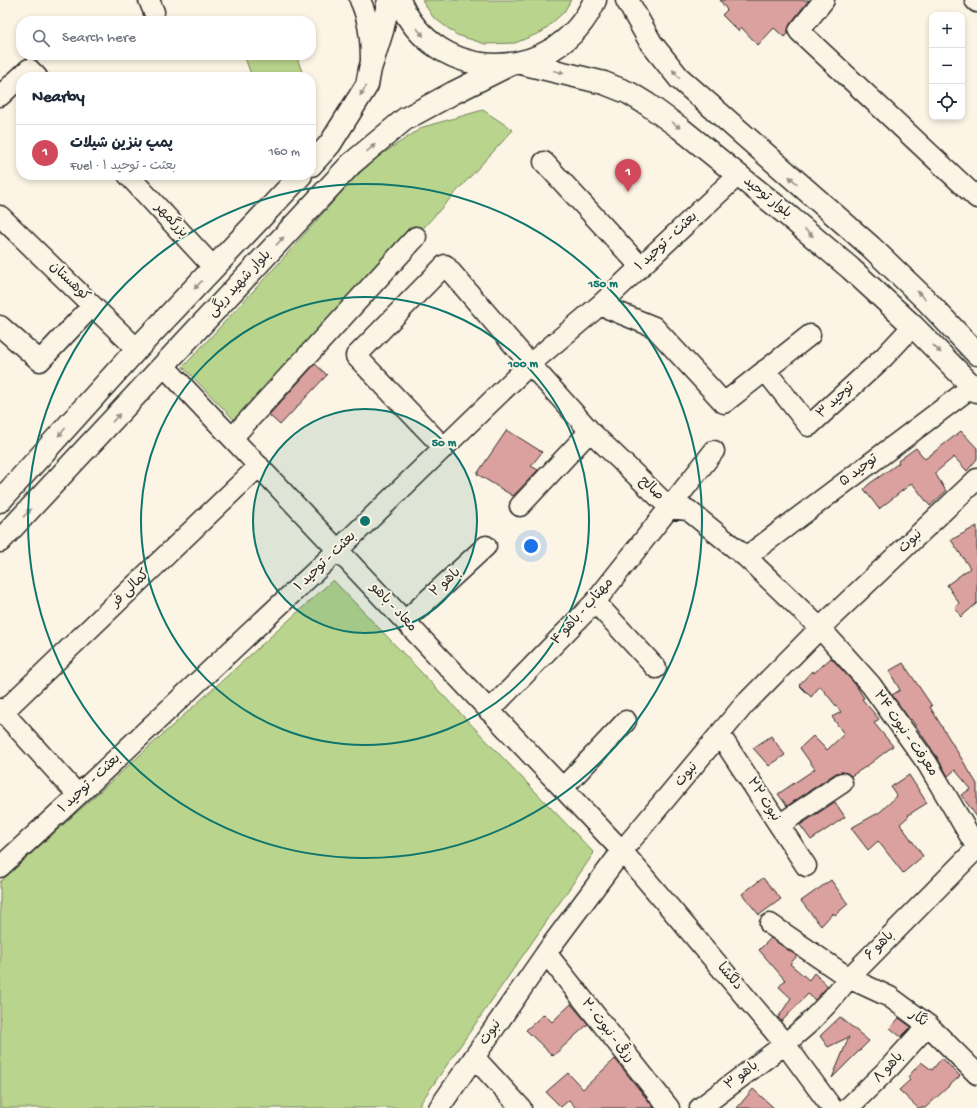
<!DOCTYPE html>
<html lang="en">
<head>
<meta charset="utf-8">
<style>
	body { margin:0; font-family:"Gochi Hand","Playpen Sans Arabic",sans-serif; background:#f2f2f3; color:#1f2937 }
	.controls { position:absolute; right:12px; top:12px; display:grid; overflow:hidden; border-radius:8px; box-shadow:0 2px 6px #0003 }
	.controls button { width:36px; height:36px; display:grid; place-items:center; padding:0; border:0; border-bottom:1px solid #e0e1e3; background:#fff; color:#1f2937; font:20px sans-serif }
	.you { position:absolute; left:531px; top:546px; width:14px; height:14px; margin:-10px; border:3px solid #fff; border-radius:50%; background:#1a73e8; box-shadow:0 0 0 6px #1a73e833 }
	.badge { display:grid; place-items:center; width:26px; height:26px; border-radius:50%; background:#d1495b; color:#fff; font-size:13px; font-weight:700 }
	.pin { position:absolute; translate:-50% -33px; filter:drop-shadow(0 1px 2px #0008) }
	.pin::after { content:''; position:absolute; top:21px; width:14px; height:12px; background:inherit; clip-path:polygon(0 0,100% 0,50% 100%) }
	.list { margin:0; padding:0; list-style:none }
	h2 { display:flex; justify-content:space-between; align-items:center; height:52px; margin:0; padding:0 16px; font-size:17px }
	h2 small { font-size:13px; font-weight:400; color:#747a83 }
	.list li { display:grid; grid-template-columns:26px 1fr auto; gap:12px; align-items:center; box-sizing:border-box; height:56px; padding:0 16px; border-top:1px solid #e0e1e3 }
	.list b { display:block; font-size:15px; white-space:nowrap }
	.list p { margin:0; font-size:13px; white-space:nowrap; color:#747a83 }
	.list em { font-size:13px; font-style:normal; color:#747a83 }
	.icon { flex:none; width:22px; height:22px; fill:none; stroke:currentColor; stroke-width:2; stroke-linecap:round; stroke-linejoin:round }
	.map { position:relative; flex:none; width:977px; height:1108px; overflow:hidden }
	.search { position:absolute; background:#fff; box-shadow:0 2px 6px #0003; left:16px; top:16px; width:300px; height:44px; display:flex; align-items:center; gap:10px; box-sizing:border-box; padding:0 14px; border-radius:16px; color:#747a83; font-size:15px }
	.panel { position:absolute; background:#fff; box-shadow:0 2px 6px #0003; left:16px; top:72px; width:300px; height:108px; border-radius:16px }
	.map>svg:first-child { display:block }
</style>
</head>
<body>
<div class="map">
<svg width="977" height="1108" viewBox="0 0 977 1108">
	<rect width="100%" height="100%" fill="#fcf5e5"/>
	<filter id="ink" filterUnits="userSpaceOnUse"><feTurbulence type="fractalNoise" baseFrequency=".025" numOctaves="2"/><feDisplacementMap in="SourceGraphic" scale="8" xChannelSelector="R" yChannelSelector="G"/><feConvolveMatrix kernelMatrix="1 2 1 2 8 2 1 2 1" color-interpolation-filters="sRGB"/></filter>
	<g filter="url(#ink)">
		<path fill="#b9d48c" stroke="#72805c" d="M422,0H571L564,12L542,32L515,43L485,44L457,35L433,17Z
			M244,55H296L304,77H252Z
			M483,110L513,130L241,427L183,367L279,263L353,179L379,156L423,127Z
			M333,580L594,853L417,1108H0V882Z"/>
		<path fill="#dba19f" stroke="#2b2b2b" d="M720,0H809L790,24L788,29V34L784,37L774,28L758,45L741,27L738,31L722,15L727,10Z
			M315,364L327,375L280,425L269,415Z
			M507,430L542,452L531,466L538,470L513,496L477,474Z
			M961,431L977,448V459L967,471L954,457L935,473L946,491L930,506L912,483L879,509L864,489L869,484L899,463L898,461L916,448L925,459Z
			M977,526V603L961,617L955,608L959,603L947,585L970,568L951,540Z
			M831,658L855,684L864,698L862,699L879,719L874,723L893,746L867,766L851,776L847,773L842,772L836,773L787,806L778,794L815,769L800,748L813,736L827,750L844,734L832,717L841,712L820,686L811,697L799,685L812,671L814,673Z
			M903,663L932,706L930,707L977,784V817L961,795L971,789L955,770L948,776L937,757L911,719L910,720L892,695L900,690L889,671Z
			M771,736L785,755L769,766L753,748Z
			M909,775L927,803L908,815L909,816L900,824L923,856L903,873L878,841L868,850L851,828L880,812L897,796L891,787Z
			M835,802L845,817L811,840L800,825Z
			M763,878L781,899L759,915L742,894Z
			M831,880L848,904L835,915L833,913L821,926L801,901Z
			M771,938L797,956L790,964L809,980L814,973L828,986L815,1000L808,994L782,1021L778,1018L791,998L779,987L785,980L759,950Z
			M571,1004L588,1024L553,1056L526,1030L544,1014L552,1022Z
			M840,1017L869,1041L832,1078L849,1037L828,1047L820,1036Z
			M899,1018L911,1027L901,1037L890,1028Z
			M942,1058L960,1076L925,1108H918L899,1090L910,1080L908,1077L921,1062L932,1070Z
			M615,1059L654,1108H576L569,1100L561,1107L546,1092L568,1073L583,1089Z
			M753,1089L774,1108H737Z"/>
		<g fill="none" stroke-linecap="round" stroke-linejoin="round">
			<defs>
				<path id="minor" d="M149,0L154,12
					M360,0C369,19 371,39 371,60
					M824,0L799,31L977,198
					M975,0L977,2
					M0,96L29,69L37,77
					M544,162L640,266
					M128,175L214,268
					M0,216L137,349
					M600,305L654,327L724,403L810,335
					M0,326L40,361L92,306
					M164,366L622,851L785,1044L832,1108
					M765,370L809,426L884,357L913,326
					M232,438L416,237
					M444,448L356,356L445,265L530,364L590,431L670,508L688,510L746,557L820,628L871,685L927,763L977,848
					M520,506L590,431
					M746,557L973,386
					M595,602L656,668
					M405,621L486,546
					M0,709L78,795
					M489,711L595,602L714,451
					M3,712L259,466
					M720,735L806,866
					M563,788L626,721
					M779,825L842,783
					M0,867L78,795L338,550L530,364L600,305L738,175
					M770,924L849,978L890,997L928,1025L977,1074
					M546,953L669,1108
					M474,1057L521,1108
					M439,1108L551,946L622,851L744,705L820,628L977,479
					M700,1108L785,1044L807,1025L829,1002L849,978L977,848
					M848,1108L890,1067L928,1025"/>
				<path id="major" d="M627,0L651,43L679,78L871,247L925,299L977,354
					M521,63L604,83L629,93L647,104L680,128L785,213L850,268L913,326L977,391
					M311,165L330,144L367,85L370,69L382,31L389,0
					M0,501L137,349L301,175
					M0,541L351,164L405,119L453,93L509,65"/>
				<path id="highway" d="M399,0C436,87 557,86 595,0"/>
			</defs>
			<use href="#minor" stroke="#2b2b2b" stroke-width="23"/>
			<use href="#major" stroke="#2b2b2b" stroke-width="25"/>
			<use href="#highway" stroke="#2b2b2b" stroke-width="25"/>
			<use href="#minor" stroke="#fcf5e5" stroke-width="20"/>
			<use href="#major" stroke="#fcf5e5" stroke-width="22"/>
			<use href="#highway" stroke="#fcf5e5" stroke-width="22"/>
		</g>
		<defs><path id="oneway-solid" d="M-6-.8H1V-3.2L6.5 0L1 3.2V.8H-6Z"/></defs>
		<g fill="#949088">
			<use href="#oneway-solid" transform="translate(420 32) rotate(50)"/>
			<use href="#oneway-solid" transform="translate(559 72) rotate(14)"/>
			<use href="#oneway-solid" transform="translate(676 74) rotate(-130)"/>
			<use href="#oneway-solid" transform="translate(363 91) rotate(122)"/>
			<use href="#oneway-solid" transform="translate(676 125) rotate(37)"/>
			<use href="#oneway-solid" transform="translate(371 148) rotate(-40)"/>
			<use href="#oneway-solid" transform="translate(793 180) rotate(-138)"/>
			<use href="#oneway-solid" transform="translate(809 233) rotate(40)"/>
			<use href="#oneway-solid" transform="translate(280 241) rotate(-47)"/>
			<use href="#oneway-solid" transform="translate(198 285) rotate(133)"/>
			<use href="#oneway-solid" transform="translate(921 295) rotate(-136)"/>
			<use href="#oneway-solid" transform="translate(937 349) rotate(44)"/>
			<use href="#oneway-solid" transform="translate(116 418) rotate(-47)"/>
			<use href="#oneway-solid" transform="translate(62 432) rotate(132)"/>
			<use href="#oneway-solid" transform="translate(27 513) rotate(-47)"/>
		</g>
	</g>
	<circle cx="365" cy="521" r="112" fill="#0f766e" fill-opacity=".12"/>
	<g fill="none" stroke="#0f766e" stroke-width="2">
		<circle cx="365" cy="521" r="112"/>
		<circle cx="365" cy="521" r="224"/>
		<circle cx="365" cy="521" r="337"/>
	</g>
	<g text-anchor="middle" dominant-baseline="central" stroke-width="4" stroke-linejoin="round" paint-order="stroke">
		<g font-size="14" fill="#2b2b2b" stroke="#fcf5e5">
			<text transform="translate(767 198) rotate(39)">بلوار توحید</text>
			<text transform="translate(171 221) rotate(47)">بزرگمهر</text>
			<text transform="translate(667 242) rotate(-43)">بعثت - توحید ۱</text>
			<text transform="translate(69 282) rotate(44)">کوهستان</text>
			<text transform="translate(240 284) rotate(-47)">بلوار شهید ریگی</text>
			<text transform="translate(836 401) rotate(-43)">توحید ۳</text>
			<text transform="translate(859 471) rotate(-37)">توحید ۵</text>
			<text transform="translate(651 489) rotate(44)">صالح</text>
			<text transform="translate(911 542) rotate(-44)">نبوت</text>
			<text transform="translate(326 562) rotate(-44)">بعثت - توحید ۱</text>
			<text transform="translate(446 583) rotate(-43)">باهو ۲</text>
			<text transform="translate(131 589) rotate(-44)">کمالی فر</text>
			<text transform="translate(393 608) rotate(47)">معاد - باهو</text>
			<text transform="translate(583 612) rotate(-48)">مهتاب - باهو ۴</text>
			<text transform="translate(905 734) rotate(55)">معرفت - نبوت ۲۴</text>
			<text transform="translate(687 775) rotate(-50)">نبوت</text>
			<text transform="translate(90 784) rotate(-43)">بعثت - توحید ۱</text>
			<text transform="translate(763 800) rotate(57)">نبوت ۲۲</text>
			<text transform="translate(880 946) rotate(-45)">باهو ۶</text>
			<text transform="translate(729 977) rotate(50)">دلگشا</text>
			<text transform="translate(918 1019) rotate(37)">نگار</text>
			<text transform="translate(607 1031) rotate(52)">رزقی - نبوت ۲۰</text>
			<text transform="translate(491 1033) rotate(-55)">نبوت</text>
			<text transform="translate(889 1068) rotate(-47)">باهو ۸</text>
			<text transform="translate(742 1076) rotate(-37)">باهو ۳</text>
		</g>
	</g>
	<circle cx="365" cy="521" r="6" fill="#0f766e" stroke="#fcf5e5" stroke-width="2"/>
	<g font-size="12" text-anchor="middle" font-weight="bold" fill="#0f766e" stroke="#fcf5e5" stroke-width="4" stroke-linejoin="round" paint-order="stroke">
		<text x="603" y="287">150 m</text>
		<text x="523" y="367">100 m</text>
		<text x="444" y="446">50 m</text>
	</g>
</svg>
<div class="controls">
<button>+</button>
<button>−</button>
<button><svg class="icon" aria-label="locate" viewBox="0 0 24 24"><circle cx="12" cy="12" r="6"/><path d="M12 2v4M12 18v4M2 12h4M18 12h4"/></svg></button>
</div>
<div class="you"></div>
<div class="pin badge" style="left:628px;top:192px">1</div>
<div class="search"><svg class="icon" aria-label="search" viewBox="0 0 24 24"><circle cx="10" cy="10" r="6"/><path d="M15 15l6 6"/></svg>Search here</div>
<section class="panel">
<h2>Nearby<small></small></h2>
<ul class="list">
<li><span class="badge">1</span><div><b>پمپ بنزین شیلات</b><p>Fuel · بعثت - توحید ۱</p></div><em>160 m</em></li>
</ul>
</section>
</div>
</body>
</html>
